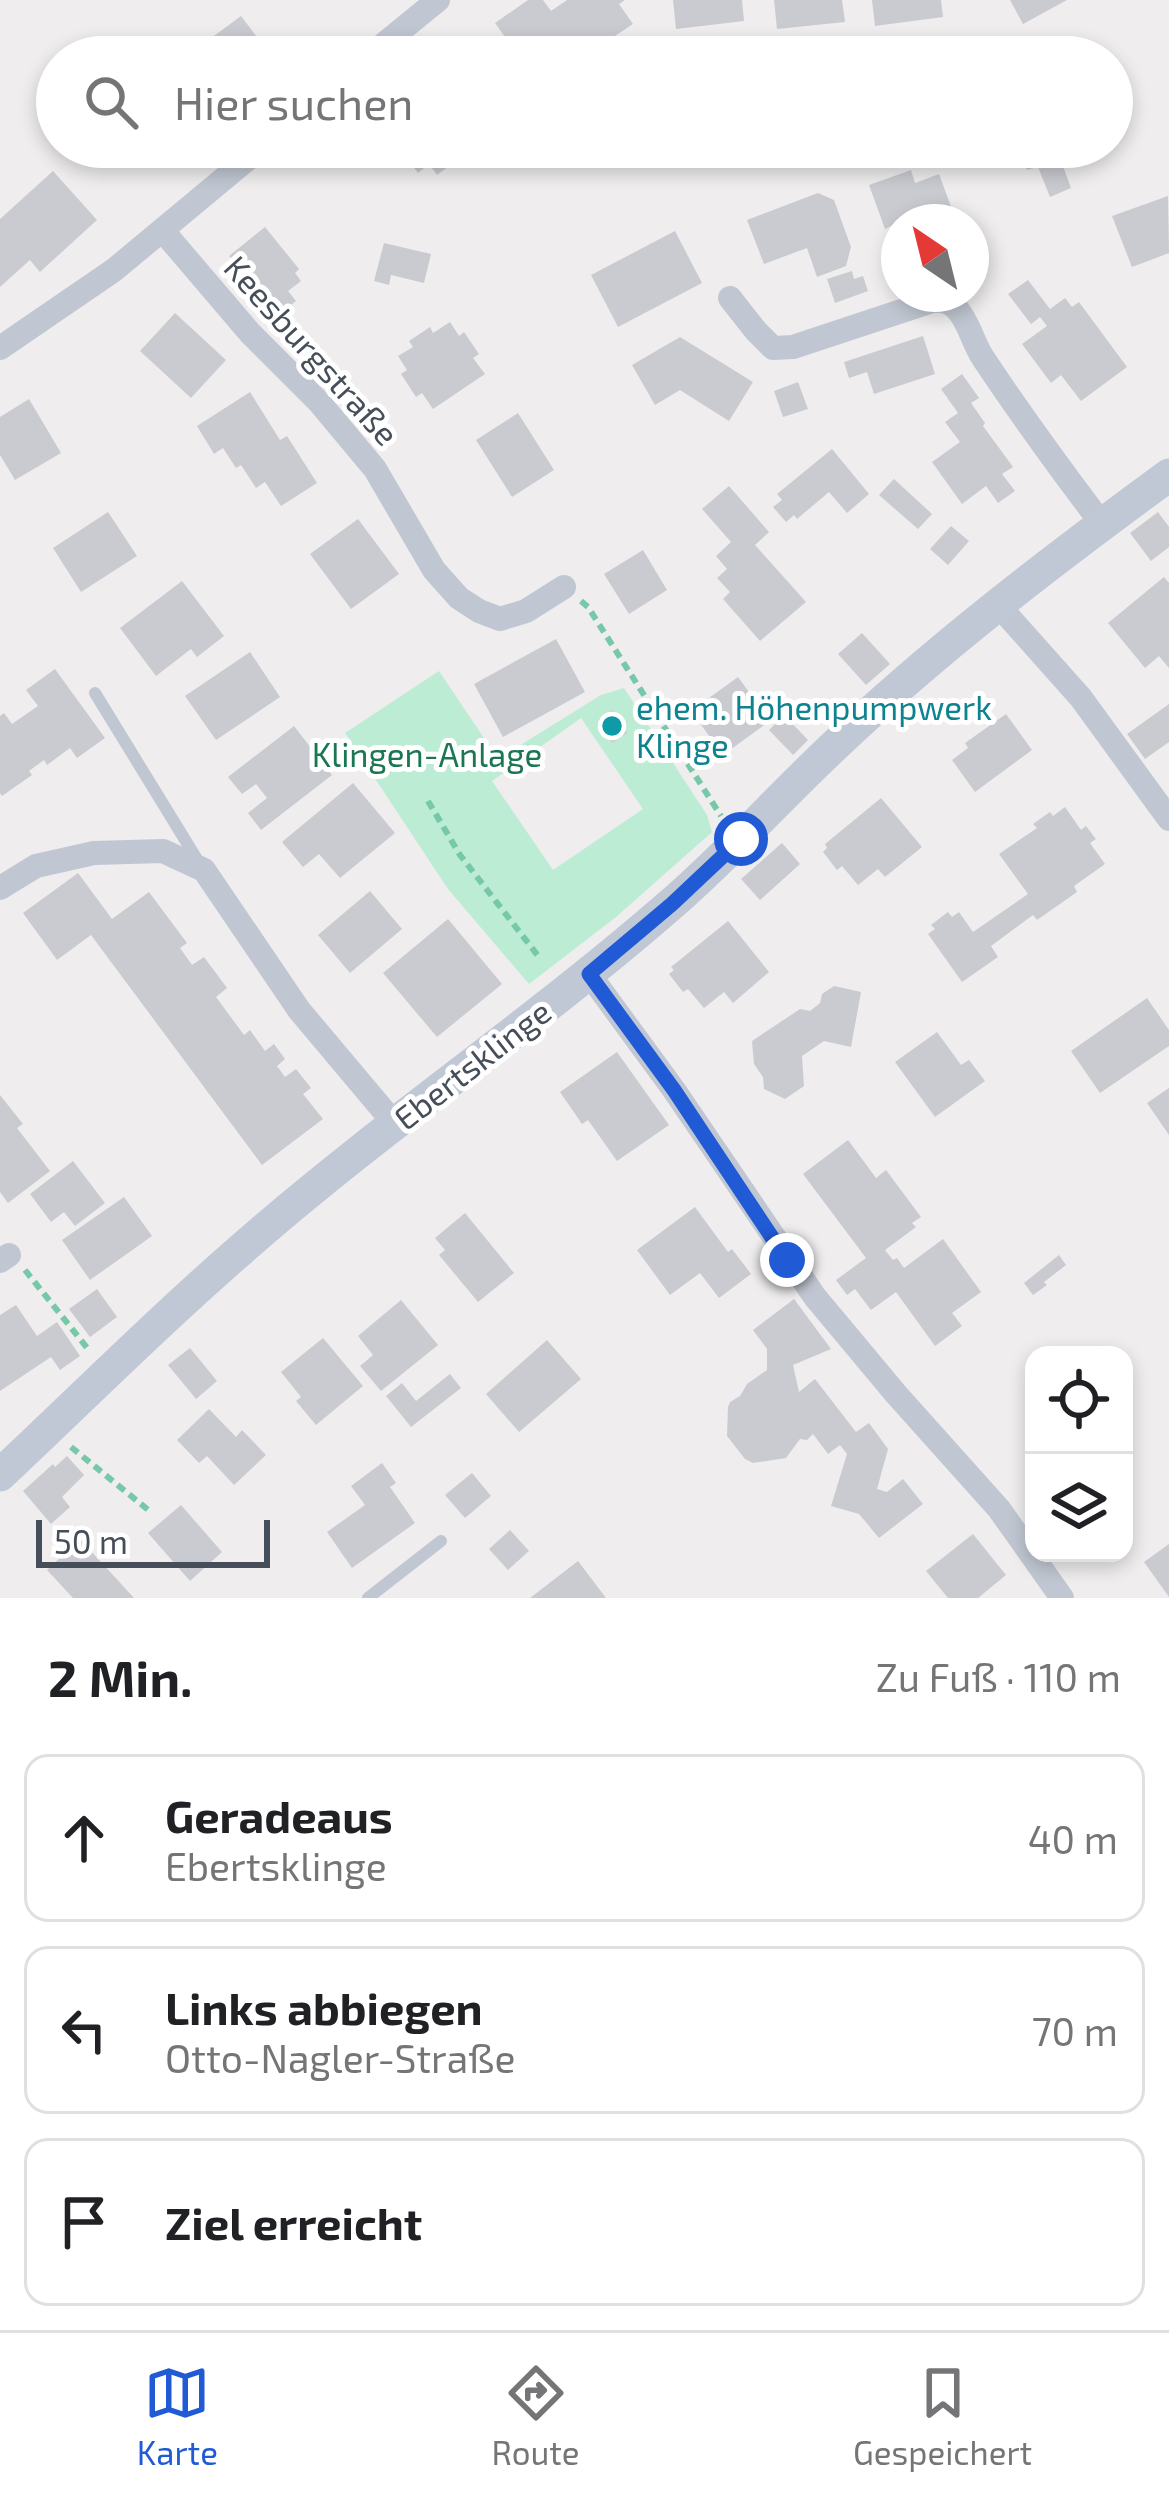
<!DOCTYPE html>
<html lang="de">
<head>
<meta charset="utf-8">
<style>
	body { margin:0; font-family:"Exo 2",sans-serif; background:#f2f2f2; color:#202124 }
	.controls { position:absolute; right:36px; bottom:36px; display:grid; overflow:hidden; border-radius:24px; box-shadow:0 6px 18px #0003 }
	.controls button { width:108px; height:108px; display:grid; place-items:center; padding:0; border:0; border-bottom:3px solid #e0e0e0; background:#fff; color:#202124; font:60px sans-serif }
	.compass { position:absolute; left:881px; top:204px; width:108px; height:108px; border-radius:50%; background:#fff; box-shadow:0 6px 18px #0003; rotate:325deg }
	.scale { position:absolute; left:36px; bottom:30px; width:234px; box-sizing:border-box; padding-left:12px; border:6px solid #464e59; border-top:0; font-size:33px; line-height:42px; white-space:nowrap; color:#464e59; -webkit-text-stroke:9px #fff; paint-order:stroke }
	.stop { position:absolute; width:36px; height:36px; margin:-27px; border:9px solid #215ad5; border-radius:50%; background:#fff }
	.stop.end { background:#215ad5; border-color:#fff; box-shadow:0 3px 12px #0008 }
	.list { margin:0; padding:0; list-style:none }
	h2 { display:flex; justify-content:space-between; align-items:center; height:156px; margin:0; padding:0 48px; font-size:51px }
	h2 small { font-size:39px; font-weight:400; color:#757577 }
	.list li { display:grid; grid-template-columns:78px 1fr auto; gap:36px; align-items:center; box-sizing:border-box; height:168px; margin:0 24px 24px; padding:0 24px; border:3px solid #e0e0e0; border-radius:24px }
	.list b { display:block; font-size:45px; white-space:nowrap }
	.list p { margin:0; font-size:39px; white-space:nowrap; color:#757577 }
	.list em { font-size:39px; font-style:normal; color:#757577 }
	.icon { flex:none; width:66px; height:66px; fill:none; stroke:currentColor; stroke-width:2; stroke-linecap:round; stroke-linejoin:round }
	.map { position:relative; flex:none; width:1169px; height:1598px; overflow:hidden }
	.search { position:absolute; background:#fff; box-shadow:0 6px 18px #0003; left:36px; right:36px; top:36px; height:132px; display:flex; align-items:center; gap:30px; box-sizing:border-box; padding:0 42px; border-radius:66px; color:#757577; font-size:45px }
	.sheet { height:732px; background:#fff }
	nav { display:flex; justify-content:space-around; align-items:center; box-sizing:border-box; height:168px; border-top:3px solid #e0e0e0; background:#fff; font-size:33px; color:#757577 }
	nav a { display:grid; justify-items:center; gap:6px }
	nav .on { color:#215ad5 }
	.map>svg:first-child { display:block }
</style>
</head>
<body>
<div class="map">
<svg width="1169" height="1598" viewBox="0 0 1169 1598">
	<rect width="100%" height="100%" fill="#efeded"/>
	<path fill="#bcecd4" fill-rule="evenodd" d="M439,671L498,759L601,695L624,688L707,815L712,832L616,917L529,984L448,889L345,733ZM581,718L643,809L553,870L492,781Z"/>
	<path fill="#cacbd1" d="M528,0H543L551,11L567,0H625L619,4L633,24L606,42L603,38L581,54L570,38L544,57H519L495,23Z
		M673,0H742L744,21L676,29Z
		M774,0H842L845,22L777,29Z
		M872,0H941L943,17L875,26Z
		M1010,0H1067L1023,24Z
		M241,16L272,57H206L199,47Z
		M111,147H151L127,167Z
		M399,147H452L460,158L437,175L429,164L418,173Z
		M1024,147H1059L1063,157L1060,158L1071,188L1050,197L1038,167L1027,170L1019,149Z
		M911,170L915,183L939,174L956,220L925,222L923,216L899,222L885,229L869,185Z
		M53,171L97,220L40,272L30,260L0,287V219Z
		M818,193L834,200L851,247L846,266L817,277L807,248L764,264L747,220Z
		M1168,196L1169,253L1132,267L1112,216Z
		M265,227L299,269L295,273L301,281L288,291L296,301L278,315L229,256Z
		M675,231L702,283L618,327L591,275Z
		M384,243L431,254L424,283L391,275L389,285L374,281Z
		M852,271L854,279L863,276L868,291L835,303L827,279Z
		M1028,280L1050,309L1065,298L1072,307L1079,302L1127,367L1081,401L1061,375L1051,383L1022,344L1047,326L1040,317L1031,324L1008,294Z
		M175,313L226,360L191,398L140,351Z
		M450,322L459,336L464,332L479,354L473,358L485,374L433,409L422,393L416,397L401,374L407,370L398,356L413,347L409,341L430,327L433,333Z
		M923,336L935,374L874,394L867,372L849,378L844,362Z
		M680,337L753,382L729,421L680,390L655,405L632,365Z
		M962,374L979,398L971,403L985,423L983,426L1013,467L1002,474L1015,491L998,503L986,486L962,504L932,462L960,442L945,422L958,413L941,389Z
		M798,382L808,409L783,417L774,391Z
		M250,392L280,440L287,436L317,483L281,506L265,482L256,488L241,465L236,468L223,448L214,454L197,426Z
		M29,399L61,453L15,480L0,455V417Z
		M518,413L554,470L512,497L476,440Z
		M832,449L869,494L847,513L829,492L797,519L794,515L786,522L773,507L782,500L777,494Z
		M894,479L932,514L918,529L879,495Z
		M729,486L769,532L755,545L806,602L760,641L723,599L730,592L717,578L727,569L716,556L731,542L702,509Z
		M108,512L137,556L81,592L53,548Z
		M1158,512L1169,527V547L1151,561L1130,533Z
		M358,519L399,574L351,609L310,554Z
		M951,526L969,541L948,565L930,549Z
		M643,550L667,590L629,614L604,574Z
		M1164,577L1169,583V668L1159,656L1145,668L1108,623Z
		M182,581L224,636L197,657L191,649L156,676L120,628Z
		M862,633L890,664L866,685L838,654Z
		M556,639L585,692L503,737L474,684Z
		M250,652L280,697L216,740L185,696Z
		M55,669L105,738L77,758L70,748L47,765L44,760L29,771L32,775L2,796L0,793V716L4,713L12,724L38,706L26,690Z
		M738,677L770,721L723,755L691,711Z
		M1169,704V742L1145,759L1127,734Z
		M613,710L627,733L612,743L598,720Z
		M1006,714L1032,750L975,792L952,760L968,748L965,743Z
		M784,715L808,740L793,755L769,730Z
		M294,726L332,775L261,830L248,813L267,798L256,784L242,794L228,777Z
		M353,783L395,833L340,878L319,854L303,867L282,842Z
		M881,798L922,847L885,877L878,869L858,885L842,866L837,870L823,852L827,848L825,844Z
		M1065,807L1081,830L1086,826L1096,839L1090,843L1105,864L1074,886L1077,892L1037,920L1033,915L991,946L998,957L962,982L928,934L935,929L931,925L948,912L952,917L959,912L973,932L1028,894L999,854L1037,828L1033,824L1050,812L1053,816Z
		M782,843L800,864L760,900L741,879Z
		M78,873L112,919L149,892L187,943L180,948L192,965L204,957L227,988L216,997L244,1035L250,1030L265,1051L274,1044L285,1059L277,1066L285,1077L296,1069L311,1088L303,1094L323,1119L262,1165L91,935L57,960L23,913Z
		M370,891L402,929L350,973L318,935Z
		M448,919L502,984L437,1037L383,973Z
		M728,921L769,972L733,1003L724,992L704,1008L688,989L683,992L669,974L674,970L671,967Z
		M834,986L861,992L851,1047L824,1041L802,1056L804,1086L785,1099L764,1089L763,1077L754,1064L752,1041L800,1009L810,1011L820,1003L822,994Z
		M1147,998L1169,1030V1046L1100,1093L1071,1051Z
		M937,1032L961,1065L969,1060L985,1081L935,1117L895,1062Z
		M617,1052L669,1125L617,1161L588,1120L582,1124L560,1092Z
		M1169,1088V1135L1147,1103Z
		M0,1095L23,1124L17,1128L50,1171L8,1203L0,1192Z
		M848,1140L876,1178L886,1170L921,1217L912,1223L916,1227L885,1250L893,1260L897,1258L904,1268L943,1239L981,1292L952,1313L962,1326L935,1346L896,1292L871,1310L855,1289L847,1295L836,1280L866,1258L803,1174Z
		M73,1161L105,1203L75,1226L64,1212L51,1222L30,1194Z
		M124,1197L152,1236L90,1280L62,1240Z
		M695,1207L728,1252L732,1249L751,1274L719,1298L700,1273L670,1295L637,1250Z
		M465,1213L514,1273L478,1302L439,1255L445,1250L435,1238Z
		M1059,1255L1066,1265L1044,1282L1047,1285L1033,1295L1024,1283Z
		M97,1289L117,1317L90,1337L69,1309Z
		M794,1299L831,1349L793,1365L799,1392L815,1379L856,1432L869,1423L888,1449L877,1489L887,1492L903,1479L923,1504L879,1538L859,1514L831,1506L847,1454L840,1445L828,1454L813,1434L807,1440L800,1439L786,1458L753,1463L745,1459L727,1436L728,1407L730,1402L740,1396L747,1384L767,1370V1349L753,1330Z
		M401,1300L438,1345L381,1391L360,1366L373,1355L358,1336Z
		M16,1305L37,1336L57,1322L80,1356L60,1370L51,1357L0,1391V1315Z
		M323,1338L363,1386L316,1425L296,1401L301,1397L281,1372Z
		M547,1340L581,1379L519,1432L486,1394Z
		M190,1348L217,1381L196,1399L168,1365Z
		M450,1374L461,1388L411,1427L386,1396L402,1383L416,1401Z
		M209,1409L236,1437L242,1430L266,1455L234,1485L207,1456L199,1463L177,1440Z
		M67,1456L84,1475L62,1497L70,1507L51,1524L23,1491L53,1464L55,1467Z
		M382,1463L396,1483L390,1487L415,1523L352,1568L327,1532L365,1505L351,1486Z
		M472,1473L491,1496L465,1518L445,1495Z
		M181,1505L222,1552L190,1581L148,1533Z
		M510,1530L529,1551L508,1570L489,1549Z
		M973,1534L1006,1575L978,1598H948L926,1571Z
		M80,1539L134,1598H73L47,1570Z
		M1169,1544V1597L1144,1562Z
		M578,1561L606,1598H530Z"/>
	<g fill="none" stroke-linecap="round" stroke-linejoin="round">
		<path stroke="#76c8a9" stroke-width="6" stroke-dasharray="9 6" stroke-linecap="butt" d="M581,601L588,607L721,816
			M428,801L460,855L539,957
			M25,1270L88,1349
			M71,1447L152,1513"/>
		<path stroke="#c1c7d2" stroke-width="12" d="M95,693L198,861
			M368,1598L441,1541"/>
		<path stroke="#c1c7d2" stroke-width="24" d="M368,57L438,0
			M163,231L250,333L319,402L375,469L434,570L459,598L479,611L500,619L526,611L564,587
			M730,298L756,331L773,348L793,347L932,301C942,300 949,301 957,309C969,322 973,343 983,358C1021,415 1061,470 1102,524
			M0,348L114,270L262,147
			M999,606L1081,698L1169,819
			M0,888L36,866L94,853L163,851L204,870L299,1010L394,1123
			M589,974L674,1090L815,1297L896,1394L999,1509L1062,1598
			M0,1261L9,1255"/>
		<path stroke="#c0c8d5" stroke-width="33" d="M0,1475C86,1394 169,1311 259,1234C391,1120 537,1021 669,906C726,857 777,800 831,749C936,649 1053,560 1169,475"/>
	</g>
	<g fill="none" stroke-linecap="round" stroke-linejoin="round">
		<path stroke="#215ad5" stroke-width="15" d="M741,839L672,904L589,974L674,1090L787,1260"/>
	</g>
	<circle fill="#0f9aa8" stroke="#fff" stroke-width="4.5" cx="612" cy="726" r="12"/>
	<g text-anchor="middle" dominant-baseline="central" stroke-width="10" stroke-linejoin="round" paint-order="stroke">
		<g font-size="33" fill="#464e59" stroke="#fff">
			<text transform="translate(312 350) rotate(48)">Keesburgstraße</text>
			<text transform="translate(472 1064) rotate(-38)">Ebertsklinge</text>
		</g>
		<g font-size="33" fill="#0d838f" stroke="#fff" text-anchor="start">
			<text x="636" y="707">ehem. Höhenpumpwerk<tspan x="636" dy="38">Klinge</tspan></text>
		</g>
		<g font-size="33" fill="#1b7653" stroke="#fff">
			<text x="427" y="754">Klingen-Anlage</text>
		</g>
	</g>
</svg>
<div class="controls">
<button><svg class="icon" aria-label="locate" viewBox="0 0 24 24"><circle cx="12" cy="12" r="6"/><path d="M12 2v4M12 18v4M2 12h4M18 12h4"/></svg></button>
<button><svg class="icon" aria-label="layers" viewBox="0 0 24 24"><path d="M12 4l9 5-9 5-9-5zM3 14l9 5 9-5"/></svg></button>
</div>
<svg class="compass" viewBox="-18 -18 36 36"><path d="M0-13l5 13h-10z" fill="#e53935"/><path d="M0 13l5-13h-10z" fill="#757577"/></svg>
<div class="scale">50 m</div>
<div class="stop" style="left:741px;top:839px"></div>
<div class="stop end" style="left:787px;top:1260px"></div>
<div class="search"><svg class="icon" aria-label="search" viewBox="0 0 24 24"><circle cx="10" cy="10" r="6"/><path d="M15 15l6 6"/></svg>Hier suchen</div>
</div>
<section class="sheet">
<h2>2 Min.<small>Zu Fuß · 110 m</small></h2>
<ul class="list">
<li><svg class="icon" aria-label="ahead" viewBox="0 0 24 24"><path d="M12 20V5M6 11l6-6 6 6"/></svg><div><b>Geradeaus</b><p>Ebertsklinge</p></div><em>40 m</em></li>
<li><svg class="icon" aria-label="left" viewBox="0 0 24 24"><path d="M17 20v-9H6M10 6l-5 5 5 5"/></svg><div><b>Links abbiegen</b><p>Otto-Nagler-Straße</p></div><em>70 m</em></li>
<li><svg class="icon" aria-label="arrive" viewBox="0 0 24 24"><path d="M6 21V4h12l-3 4 3 4H6"/></svg><div><b>Ziel erreicht</b></div></li>
</ul>
</section>
<nav>
<a class="on"><svg class="icon" aria-label="map" viewBox="0 0 24 24"><path d="M3 6l6-2 6 2 6-2v14l-6 2-6-2-6 2zM9 4v14M15 6v14"/></svg>Karte</a>
<a><svg class="icon" aria-label="directions" viewBox="0 0 24 24"><path d="M12 3l9 9-9 9-9-9zM9 14v-3h6M13 9l2 2-2 2"/></svg>Route</a>
<a><svg class="icon" aria-label="saved" viewBox="0 0 24 24"><path d="M7 4h10v16l-5-4-5 4z"/></svg>Gespeichert</a>
</nav>
</body>
</html>
